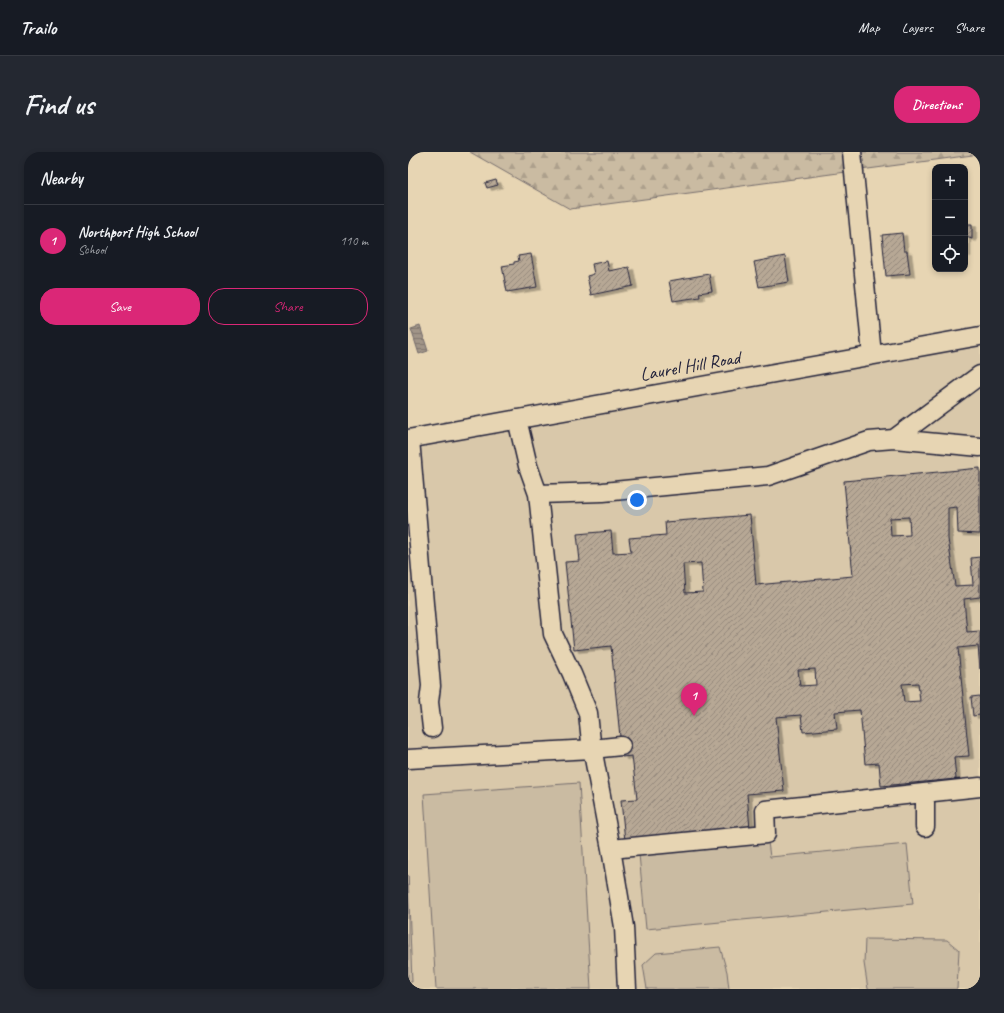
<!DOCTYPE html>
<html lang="en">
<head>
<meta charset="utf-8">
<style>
	body { margin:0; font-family:Caveat,sans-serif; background:#242831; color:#f1f3f6 }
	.controls { position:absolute; right:12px; top:12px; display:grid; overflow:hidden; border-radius:8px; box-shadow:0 2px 6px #0003 }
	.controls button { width:36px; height:36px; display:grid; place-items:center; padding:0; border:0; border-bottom:1px solid #363941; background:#171b24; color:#f1f3f6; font:20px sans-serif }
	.you { position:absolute; left:229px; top:348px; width:14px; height:14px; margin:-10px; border:3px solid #fff; border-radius:50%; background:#1a73e8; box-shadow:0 0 0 6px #1a73e833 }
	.badge { display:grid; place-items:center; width:26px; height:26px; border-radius:50%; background:#db2777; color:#fff; font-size:13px; font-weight:700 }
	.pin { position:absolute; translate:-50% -33px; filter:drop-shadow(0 1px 2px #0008) }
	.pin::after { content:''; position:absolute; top:21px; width:14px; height:12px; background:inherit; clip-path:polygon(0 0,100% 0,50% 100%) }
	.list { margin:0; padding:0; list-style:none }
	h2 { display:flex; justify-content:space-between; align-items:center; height:52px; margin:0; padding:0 16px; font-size:17px }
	h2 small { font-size:13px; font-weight:400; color:#9ea1a6 }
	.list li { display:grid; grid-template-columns:26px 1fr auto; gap:12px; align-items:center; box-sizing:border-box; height:72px; padding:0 16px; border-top:1px solid #363941 }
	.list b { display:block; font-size:15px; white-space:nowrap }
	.list p { margin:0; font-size:13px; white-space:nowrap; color:#9ea1a6 }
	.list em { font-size:13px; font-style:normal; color:#9ea1a6 }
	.actions { display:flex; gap:8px; padding:12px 16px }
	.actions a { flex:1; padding:9px 0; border:1px solid #db2777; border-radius:16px; text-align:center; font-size:14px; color:#db2777 }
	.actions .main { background:#db2777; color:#fff }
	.icon { flex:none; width:22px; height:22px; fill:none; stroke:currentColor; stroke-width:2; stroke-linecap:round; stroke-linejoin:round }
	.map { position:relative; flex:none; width:572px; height:837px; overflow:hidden; border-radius:16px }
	header { display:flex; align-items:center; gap:24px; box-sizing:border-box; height:56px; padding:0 20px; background:#171b24; border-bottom:1px solid #363941 }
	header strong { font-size:19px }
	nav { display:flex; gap:22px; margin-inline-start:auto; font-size:14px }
	.intro { display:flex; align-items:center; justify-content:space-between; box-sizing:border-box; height:96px; padding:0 24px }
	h1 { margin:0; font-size:28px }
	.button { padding:10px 18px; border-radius:16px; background:#db2777; color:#fff; font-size:14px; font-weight:700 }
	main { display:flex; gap:24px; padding:0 24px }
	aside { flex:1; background:#171b24; border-radius:16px; box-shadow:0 2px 6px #0003 }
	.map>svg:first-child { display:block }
</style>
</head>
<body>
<header>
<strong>Trailo</strong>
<nav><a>Map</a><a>Layers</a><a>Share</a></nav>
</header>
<div class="intro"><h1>Find us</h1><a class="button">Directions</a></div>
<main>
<aside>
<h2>Nearby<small></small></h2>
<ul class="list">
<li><span class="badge">1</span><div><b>Northport High School</b><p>School</p></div><em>110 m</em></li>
</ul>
<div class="actions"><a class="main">Save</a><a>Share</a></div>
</aside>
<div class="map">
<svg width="572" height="837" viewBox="0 0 572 837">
	<defs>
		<pattern id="forest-firs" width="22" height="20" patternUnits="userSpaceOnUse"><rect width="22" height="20" fill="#cabba2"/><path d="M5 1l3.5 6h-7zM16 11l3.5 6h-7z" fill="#ada08c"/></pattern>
		<pattern id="water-rules" width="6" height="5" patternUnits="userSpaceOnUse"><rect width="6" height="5" fill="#a19588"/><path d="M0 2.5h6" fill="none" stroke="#837970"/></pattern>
		<pattern id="building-hatch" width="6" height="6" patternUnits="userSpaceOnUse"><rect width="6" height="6" fill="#b7a895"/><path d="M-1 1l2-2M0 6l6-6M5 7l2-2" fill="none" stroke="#94887b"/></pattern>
		<filter id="shadow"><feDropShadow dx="4.5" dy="2.5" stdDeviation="0" flood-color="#0004"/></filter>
	</defs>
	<rect width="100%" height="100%" fill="#e7d5b3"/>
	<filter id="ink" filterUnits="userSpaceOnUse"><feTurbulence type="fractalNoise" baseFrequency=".025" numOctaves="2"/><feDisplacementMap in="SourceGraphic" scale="8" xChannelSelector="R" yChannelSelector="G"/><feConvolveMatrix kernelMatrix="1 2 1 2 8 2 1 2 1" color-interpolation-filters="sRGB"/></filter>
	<g filter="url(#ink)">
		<path fill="#d9c8aa" d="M572,187V837H0V292Z"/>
		<path fill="url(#forest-firs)" stroke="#766e6e" d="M62,0H572V2L162,57Z"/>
		<path fill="#cabba2" stroke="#766e6e" d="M171,631L183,837H28L16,642Z
			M360,690L362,705L499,692L505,752L238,777L231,702Z
			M0,723L4,830H0Z
			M457,787L539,788L551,798L549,837H460L456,811Z
			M312,795L319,820L321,837H239L235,813L248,801Z"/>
		<path fill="url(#water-rules)" stroke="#6e6769" d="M12,174L20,199L11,202L3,177Z"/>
		<path fill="url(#building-hatch)" stroke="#22223b" fill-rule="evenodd" filter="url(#shadow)" d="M88,28L90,33L79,36L77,31Z
			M557,72H564V87L558,85V102H557Z
			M494,81L496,99H499L502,122L478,124L474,83Z
			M123,102L129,135L99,140L94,114L106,112V110L111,109L110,104Z
			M377,104L381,130L351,135L346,110Z
			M199,109L201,119L221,115L225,134L183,143L179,124L186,122L184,112Z
			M301,122L304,139L291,141L292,145L265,149L261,129Z
			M572,316V382L550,381L549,355L540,356V387L547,434L565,433L563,406L572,405V445L556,447L559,480L572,479V517L570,494L550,496L561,604L546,605L548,627L473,634L471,611L457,612L452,558L427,560L429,577L395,580L393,563L368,565L376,639L339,642L342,677L217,689L213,648L229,647L224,604L214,605L203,494L166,498L157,410L172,409L169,382L203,379L205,401L223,400L221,386L258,383L257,370L342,363L348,433L445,424L436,329ZM501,365L502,383L483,384L482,366ZM293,411L295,440L277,441L275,412ZM407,517L408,533L392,534L390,518ZM510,531L512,549L496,550L494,532Z
			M572,544V563L565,564L563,545Z"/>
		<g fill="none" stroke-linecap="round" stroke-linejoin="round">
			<defs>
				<path id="minor" d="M444,0L464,203
					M109,267L120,314L130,342L145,482L164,522L180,561L183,590L203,697L216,775L219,837
					M0,287L572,184
					M2,287L23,534L21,550L24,576
					M486,287L572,223
					M130,342L195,340L360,324L461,289L486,287L572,295
					M0,607L184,597L213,594
					M517,641V675
					M203,697L358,682L357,658L572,635"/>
			</defs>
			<use href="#minor" stroke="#22223b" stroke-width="21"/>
			<use href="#minor" stroke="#e7d5b3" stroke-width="18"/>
		</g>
	</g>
	<g text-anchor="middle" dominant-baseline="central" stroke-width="3" stroke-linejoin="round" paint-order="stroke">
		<g font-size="19" fill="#22223b" stroke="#e7d5b3">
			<text transform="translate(282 214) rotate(-10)">Laurel Hill Road</text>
		</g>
	</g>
</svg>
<div class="controls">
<button>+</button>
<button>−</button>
<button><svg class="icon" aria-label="locate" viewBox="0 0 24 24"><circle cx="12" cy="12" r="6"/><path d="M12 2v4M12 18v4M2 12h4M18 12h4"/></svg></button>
</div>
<div class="you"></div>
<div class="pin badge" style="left:286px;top:564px">1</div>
</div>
</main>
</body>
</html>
